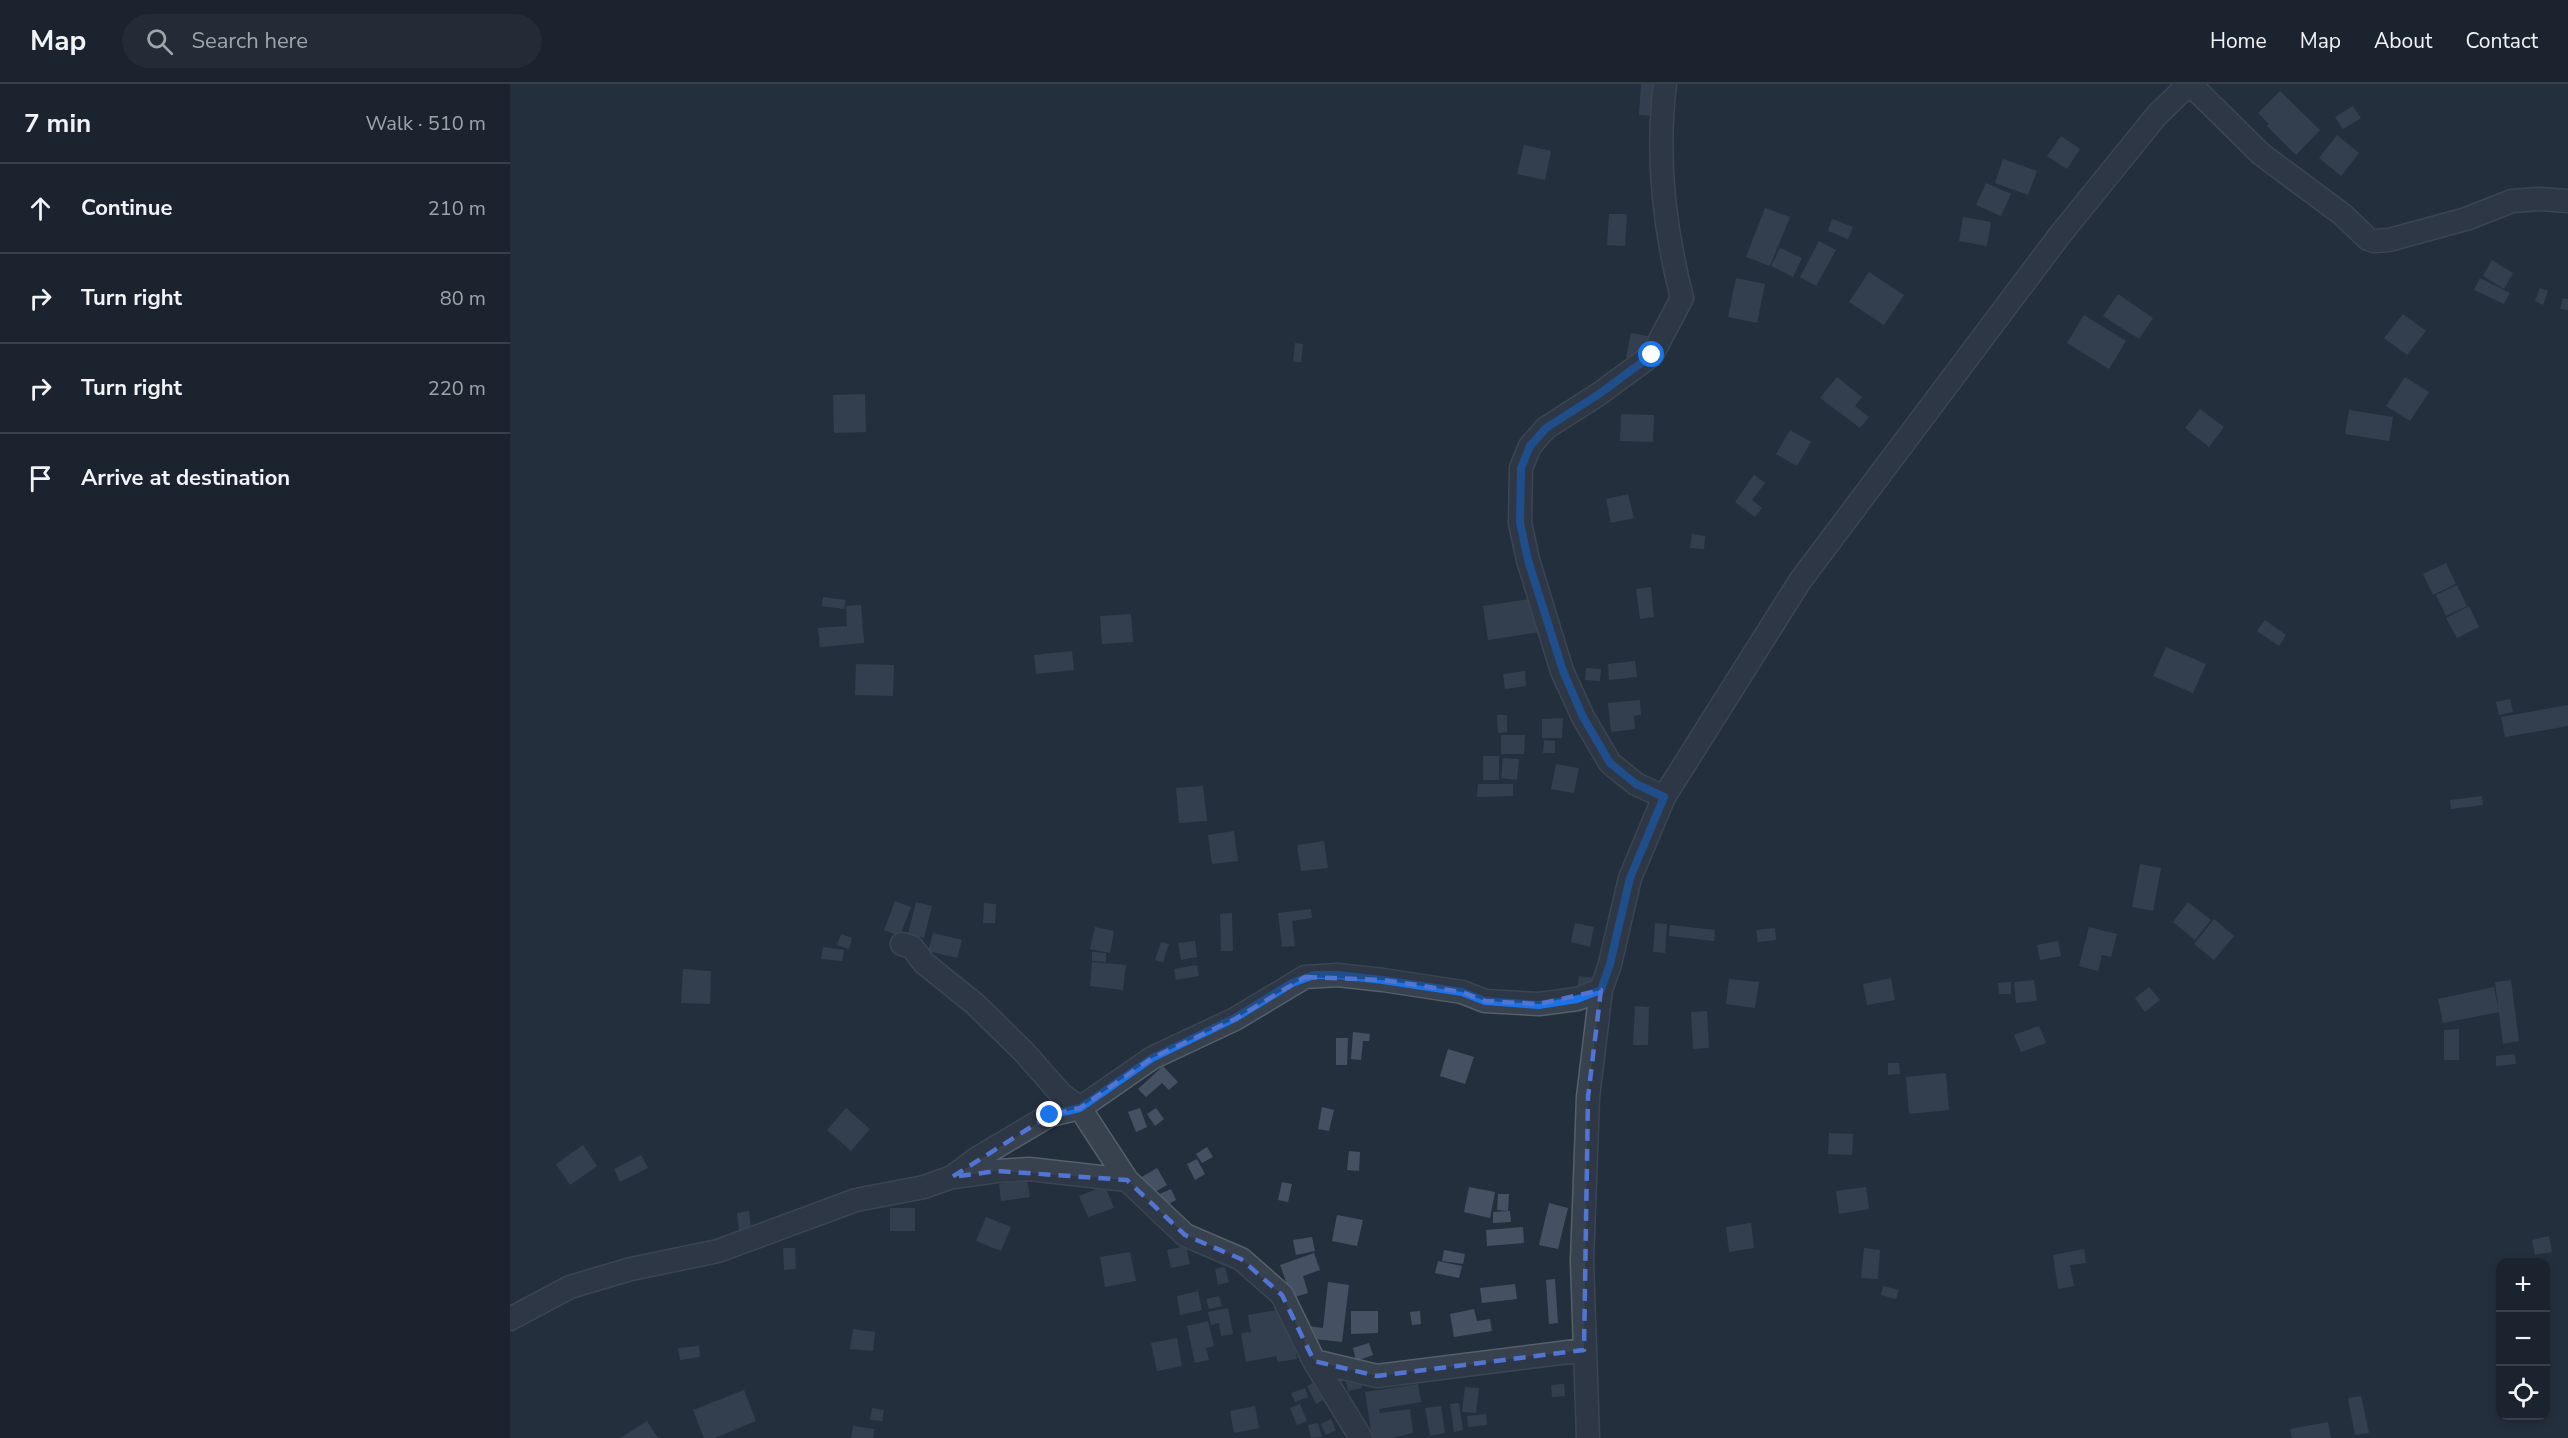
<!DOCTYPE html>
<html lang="en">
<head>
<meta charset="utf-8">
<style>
	body { margin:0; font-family:"Nunito Sans",sans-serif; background:#242b36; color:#f1f3f6 }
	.controls { position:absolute; right:18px; bottom:18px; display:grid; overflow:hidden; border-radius:12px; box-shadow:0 3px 9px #0003 }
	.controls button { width:54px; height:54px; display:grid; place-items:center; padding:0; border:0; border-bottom:2px solid #39404a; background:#1b232e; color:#f1f3f6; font:30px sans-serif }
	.stop { position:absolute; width:18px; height:18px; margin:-14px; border:4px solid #1a73e8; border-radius:50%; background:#fff }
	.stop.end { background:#1a73e8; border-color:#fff; box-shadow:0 2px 6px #0008 }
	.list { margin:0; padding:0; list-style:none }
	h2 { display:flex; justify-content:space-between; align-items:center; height:78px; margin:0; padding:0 24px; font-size:26px }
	h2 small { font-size:20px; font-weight:400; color:#a0a4aa }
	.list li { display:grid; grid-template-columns:39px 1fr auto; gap:18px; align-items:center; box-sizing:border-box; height:90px; padding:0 24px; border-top:2px solid #39404a }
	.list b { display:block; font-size:22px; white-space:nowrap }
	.list em { font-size:20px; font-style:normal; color:#a0a4aa }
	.icon { flex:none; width:33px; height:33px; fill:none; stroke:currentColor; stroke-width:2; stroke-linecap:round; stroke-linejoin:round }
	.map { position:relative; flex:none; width:2058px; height:1354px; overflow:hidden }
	header { display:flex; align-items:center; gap:36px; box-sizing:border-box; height:84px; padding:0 30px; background:#1b232e; border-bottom:2px solid #39404a }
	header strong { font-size:28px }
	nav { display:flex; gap:33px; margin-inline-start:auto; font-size:21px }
	.search { width:420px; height:54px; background:#242b36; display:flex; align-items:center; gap:15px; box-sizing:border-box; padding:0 21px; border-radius:33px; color:#a0a4aa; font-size:22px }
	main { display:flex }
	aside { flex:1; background:#1b232e }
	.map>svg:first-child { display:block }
</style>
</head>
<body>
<header>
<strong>Map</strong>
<div class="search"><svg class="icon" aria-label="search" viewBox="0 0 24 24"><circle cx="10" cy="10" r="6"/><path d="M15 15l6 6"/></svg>Search here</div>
<nav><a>Home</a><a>Map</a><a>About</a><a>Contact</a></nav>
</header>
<main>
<aside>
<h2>7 min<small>Walk · 510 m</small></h2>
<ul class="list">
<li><svg class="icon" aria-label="ahead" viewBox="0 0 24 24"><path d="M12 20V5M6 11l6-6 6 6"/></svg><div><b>Continue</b></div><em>210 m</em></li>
<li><svg class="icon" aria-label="right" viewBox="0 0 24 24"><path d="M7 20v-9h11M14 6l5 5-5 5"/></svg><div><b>Turn right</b></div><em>80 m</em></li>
<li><svg class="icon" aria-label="right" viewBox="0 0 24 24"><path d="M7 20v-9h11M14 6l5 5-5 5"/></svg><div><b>Turn right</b></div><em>220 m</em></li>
<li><svg class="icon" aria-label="arrive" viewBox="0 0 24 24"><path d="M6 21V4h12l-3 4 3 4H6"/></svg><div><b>Arrive at destination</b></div></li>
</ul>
</aside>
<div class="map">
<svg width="2058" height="1354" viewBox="0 0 2058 1354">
	<rect width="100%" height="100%" fill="#242f3e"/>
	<path fill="#455162" d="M1131,0H1148L1146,32L1129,31Z
		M1770,7L1810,46L1786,71L1757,42L1759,40L1748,29Z
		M1843,22L1851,34L1833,45L1825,33Z
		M1827,51L1849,69L1831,92L1809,74Z
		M1551,52L1570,65L1557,85L1537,72Z
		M1014,61L1041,67L1035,96L1007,90Z
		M1493,75L1527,87L1518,111L1485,99Z
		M1476,99L1501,110L1491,132L1466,121Z
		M1255,124L1280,133L1260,182L1236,173Z
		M1099,130H1117L1115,162L1097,161Z
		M1453,133L1481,138L1477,162L1449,157Z
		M1322,135L1343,143L1338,155L1318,147Z
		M1309,157L1326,166L1306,202L1290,193Z
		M1270,164L1292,174L1283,193L1261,182Z
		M1982,176L2003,189L1994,205L1973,192Z
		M1359,188L1394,211L1374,241L1339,218Z
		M1226,194L1255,200L1247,239L1218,233Z
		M1970,194L2000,209L1994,220L1964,206Z
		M2030,204L2038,207L2033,221L2025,217Z
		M1608,210L1643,234L1629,255L1593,232Z
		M2053,214L2058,215V226L2050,225Z
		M1893,230L1916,247L1897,271L1874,254Z
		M1574,231L1616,257L1599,285L1557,259Z
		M1121,249L1138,252L1134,276L1116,273Z
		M785,259L793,260L791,278H783Z
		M1327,293L1352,313L1345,322L1359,333L1350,344L1310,314Z
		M1895,293L1919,308L1900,337L1876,322Z
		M355,310L356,348L324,349L323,311Z
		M1690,325L1714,343L1699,363L1675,344Z
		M1839,326L1883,333L1879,357L1835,350Z
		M1111,330L1144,331L1143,358L1110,357Z
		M1280,346L1301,358L1287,382L1266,370Z
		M1244,391L1255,399L1242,416L1252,424L1245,433L1225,418Z
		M1118,410L1124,434L1101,439L1096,415Z
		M1182,450L1195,452L1194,465L1180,464Z
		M1936,479L1946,500L1923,511L1913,490Z
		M1947,501L1957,522L1936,532L1926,511Z
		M1141,503L1144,533L1130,535L1126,505Z
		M313,513L336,516L334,525L312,522Z
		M1026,514L1031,548L978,556L973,522Z
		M351,521L354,559L310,563L308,544L337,542L336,522Z
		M1959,522L1969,543L1947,554L1936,534Z
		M621,530L623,558L592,560L590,532Z
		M1755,536L1776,551L1769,562L1747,547Z
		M1656,563L1696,580L1683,609L1643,592Z
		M562,567L564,586L526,590L524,571Z
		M1125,577L1127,593L1099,596L1098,580Z
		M346,580L384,581L383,612L345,611Z
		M1076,584L1091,585L1090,597L1075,596Z
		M1015,587L1016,602L995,605L993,590Z
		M2000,615L2003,628L1989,631L1986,618Z
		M1130,616L1131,631L1124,632L1125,645L1101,648L1098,619Z
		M2058,621V642L1995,653L1991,633Z
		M987,631H997V648L988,649Z
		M1053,634L1052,654H1032V635Z
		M991,651H1015L1014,670H991Z
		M1034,656L1045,657V669H1033Z
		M973,672H989V696H973Z
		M993,674L1009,675L1007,696L991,694Z
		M1046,680L1069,684L1064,709L1041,705Z
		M968,700H1003V712L967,713Z
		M693,702L697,737L669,739L666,704Z
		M1972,712L1973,721L1941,725L1940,716Z
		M724,747L728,777L702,780L698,751Z
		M814,757L818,784L791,787L787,761Z
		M1630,780L1651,784L1643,827L1622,823Z
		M385,817L401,823L390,852L374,846Z
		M406,818L422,822L414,854L398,850Z
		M1678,818L1701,836L1685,856L1663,838Z
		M474,819L486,820L485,839H473Z
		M801,825L802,834L782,837L785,862L772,863L768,829Z
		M722,829L723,867H711L710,830Z
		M1704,835L1724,852L1704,876L1684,860Z
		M1065,839L1084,843L1080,863L1061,858Z
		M1145,839L1157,840L1155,869L1143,868Z
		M1160,841L1205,846L1204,857L1159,852Z
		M585,843L604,847L600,869L580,865Z
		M1579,843L1607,850L1601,873L1592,871L1588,887L1569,882Z
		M1265,844L1266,856L1248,858L1246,846Z
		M423,849L452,856L447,874L418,867Z
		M331,850L342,854L339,865L327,861Z
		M685,857L687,873L671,876L668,859Z
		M1548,857L1551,872L1530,876L1527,861Z
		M651,858L659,860L653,878L645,876Z
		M313,863L334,866L332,877L311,875Z
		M582,868L596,869V878L582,877Z
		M582,878L616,881L613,906L580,902Z
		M687,881L689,892L666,896L664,885Z
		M173,885L201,887L200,920L171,919Z
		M1069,892L1084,894L1082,909L1067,907Z
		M1381,894L1385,916L1357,921L1353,900Z
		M1219,895L1249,898L1245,924L1216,920Z
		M1524,896L1527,917L1506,919L1504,898Z
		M2001,896L2009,957L1993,960L1985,898Z
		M1501,898V910H1489L1488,899Z
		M1639,903L1650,916L1635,928L1625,914Z
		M1984,903L1989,928L1933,939L1928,915Z
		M1125,922L1139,923L1138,961H1123Z
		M1197,927L1199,964L1183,965L1181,928Z
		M1529,942L1536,959L1511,968L1504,951Z
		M1949,945V976H1934V946Z
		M843,948L860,950L859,957H853L851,976L841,975Z
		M826,954H838L837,981H826Z
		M938,965L964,973L955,1000L930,992Z
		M2005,970L2006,980L1986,982V972Z
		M1378,979H1389L1390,990L1378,991Z
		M653,982L668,998L659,1006L652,999L636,1013L628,1005Z
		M1436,989L1439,1026L1399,1030L1396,993Z
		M812,1023L824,1026L819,1047L808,1045Z
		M336,1024L360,1045L341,1067L317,1046Z
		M630,1024L637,1043L626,1048L618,1028Z
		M646,1024L654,1035L645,1042L637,1030Z
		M1319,1049L1343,1050L1342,1071L1318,1070Z
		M73,1061L87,1082L60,1101L46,1080Z
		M697,1063L703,1073L692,1079L686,1070Z
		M839,1067L850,1068L849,1087L837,1086Z
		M131,1071L138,1084L110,1098L104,1085Z
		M687,1075L695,1090L685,1096L677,1080Z
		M647,1084L657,1101L640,1111L630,1094Z
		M517,1096L520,1113L491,1117L489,1100Z
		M772,1098L782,1100L778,1118L768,1116Z
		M595,1102L604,1124L578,1133L569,1112Z
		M959,1103L985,1108L980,1134L954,1128Z
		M1356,1103L1359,1125L1329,1130L1326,1107Z
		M661,1105L666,1116L651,1124L645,1112Z
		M988,1110H999L998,1127L987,1126Z
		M1039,1119L1058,1124L1048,1165L1029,1161Z
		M380,1124H405V1147H380Z
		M239,1127L241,1146L229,1147L227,1129Z
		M1000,1127L1001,1138L983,1139V1128Z
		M827,1131L853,1136L847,1162L822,1157Z
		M476,1133L501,1143L491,1167L466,1157Z
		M1241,1139L1244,1164L1219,1168L1216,1143Z
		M1013,1143L1014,1159L977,1162L976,1146Z
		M2039,1152L2042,1168L2025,1171L2022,1156Z
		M802,1153L805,1167L786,1171L783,1156Z
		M676,1162L680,1180L661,1184L657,1166Z
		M273,1164H285L286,1185L274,1186Z
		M1354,1164L1370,1166L1368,1195L1351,1194Z
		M1574,1165L1576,1179L1560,1181L1564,1202L1548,1205L1543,1171Z
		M934,1166L955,1170L953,1180L932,1177Z
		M620,1168L626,1197L595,1203L590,1173Z
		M804,1169L810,1186L793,1192L798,1209L782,1214L770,1181Z
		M928,1177L952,1182L949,1194L925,1189Z
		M715,1183L719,1198L708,1201L705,1185Z
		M1045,1195L1048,1239L1039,1240L1036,1196Z
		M818,1198L839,1201L832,1258L796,1254L798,1242L813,1244Z
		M1005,1200L1007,1215L972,1219L970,1204Z
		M1373,1202L1389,1206L1386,1215L1371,1211Z
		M688,1207L692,1226L670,1231L667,1212Z
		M709,1212L712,1222L699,1225L696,1215Z
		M718,1224L723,1250L711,1252L709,1239L701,1241L698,1228Z
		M778,1224L787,1275L768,1278L766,1272L736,1278L731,1249L741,1248L738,1231Z
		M964,1225L967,1237L980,1235L982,1247L944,1253L940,1230Z
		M841,1227H868V1249L841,1250Z
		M910,1227L911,1240L902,1241L900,1228Z
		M698,1237L704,1262L696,1264L699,1276L685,1279L677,1242Z
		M343,1245L365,1248L363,1267L340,1265Z
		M667,1254L672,1282L647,1287L641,1259Z
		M859,1259L863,1271L846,1277L843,1264Z
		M189,1262L190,1273L170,1276L168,1264Z
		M849,1290L852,1304L838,1307L835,1293Z
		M807,1297L816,1314L806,1320L797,1302Z
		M908,1300L911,1318L869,1325L870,1329L900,1325L903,1349L882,1354H862L855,1308Z
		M1054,1300L1055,1312L1042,1313L1041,1301Z
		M955,1303L969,1304L966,1329L952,1328Z
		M795,1304L798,1313L785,1318L781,1309Z
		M234,1306L246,1337L205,1354H194L183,1326Z
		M1851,1312L1859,1349L1845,1351L1838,1314Z
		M949,1319L953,1346L944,1348L940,1320Z
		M790,1320L797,1337L787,1341L780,1324Z
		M745,1322L749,1344L724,1349L720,1327Z
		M931,1322L935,1349L920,1352L915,1324Z
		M362,1324L374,1326L372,1337L360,1336Z
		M976,1330L977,1341L958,1343L957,1332Z
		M821,1335L826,1346L816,1351L811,1340Z
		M137,1337L148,1354H110Z
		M1818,1338L1821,1354H1782L1780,1345Z
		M808,1339L812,1353L801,1354L798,1341Z
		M343,1342L364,1345L363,1354H341Z"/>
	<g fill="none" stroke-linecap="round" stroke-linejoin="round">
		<defs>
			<path id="minor" d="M1680,0L1751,70L1833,131L1858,155L1864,157L1879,156L1956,135L2002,117L2029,115L2058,117
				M1154,713L1126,700L1100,679L1073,633L1052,587L1018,476L1010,439L1011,384L1020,362L1036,344L1089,310L1142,271L1172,214C1154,144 1146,72 1155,0
				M392,860L402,863L414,879L465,920L514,968L551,1010L570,1024L617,1096L519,1085L487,1087L443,1093
				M617,1096L675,1151L731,1175L772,1211L804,1277L851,1354
				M0,1235L60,1203L121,1185L208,1167L346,1116L414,1103L442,1093L466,1075L540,1031L570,1024L642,974L725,935L795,893L828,891L873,896L952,908L975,917L1029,920L1067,915L1091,906
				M804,1277L867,1292L1074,1266
				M1078,1354L1072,1177L1078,1013L1091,906L1100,880L1120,794L1154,713L1290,497L1549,152L1647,31L1679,0"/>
		</defs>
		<use href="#minor" stroke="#565f6c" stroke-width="25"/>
		<use href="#minor" stroke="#38414e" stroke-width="22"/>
	</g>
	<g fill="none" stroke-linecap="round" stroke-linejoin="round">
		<path stroke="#1a73e8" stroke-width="8" d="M540,1031L570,1024L642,974L725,934L782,899L804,891H828L873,896L952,908L975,917L1029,921L1067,915L1091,906L1100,880L1120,794L1154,713L1126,700L1100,679L1073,633L1053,587L1018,476L1010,439L1011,384L1020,362L1036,344L1089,310L1142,271"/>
	</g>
	<path d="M0 0H2058V1354H0ZM795,893L873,896L952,908L975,917L1029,920L1091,906L1078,1013L1074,1266L867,1292L804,1277L772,1211L731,1175L675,1151L617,1096L487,1087L442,1093L540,1031L570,1024L642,974L725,935Z" fill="#242f3e" fill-opacity=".55" fill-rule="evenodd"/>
	<path fill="none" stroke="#5274d3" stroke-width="4.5" stroke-dasharray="12 8" stroke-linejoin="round" d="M795,893L873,896L952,908L975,917L1029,920L1091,906L1078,1013L1074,1266L867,1292L804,1277L772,1211L731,1175L675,1151L617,1096L487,1087L442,1093L540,1031L570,1024L642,974L725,935Z"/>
</svg>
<div class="controls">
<button>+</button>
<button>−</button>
<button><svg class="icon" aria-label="locate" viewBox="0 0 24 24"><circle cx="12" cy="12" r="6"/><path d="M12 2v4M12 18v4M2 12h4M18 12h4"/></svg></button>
</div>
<div class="stop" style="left:1142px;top:271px"></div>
<div class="stop end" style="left:540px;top:1031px"></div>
</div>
</main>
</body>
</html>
